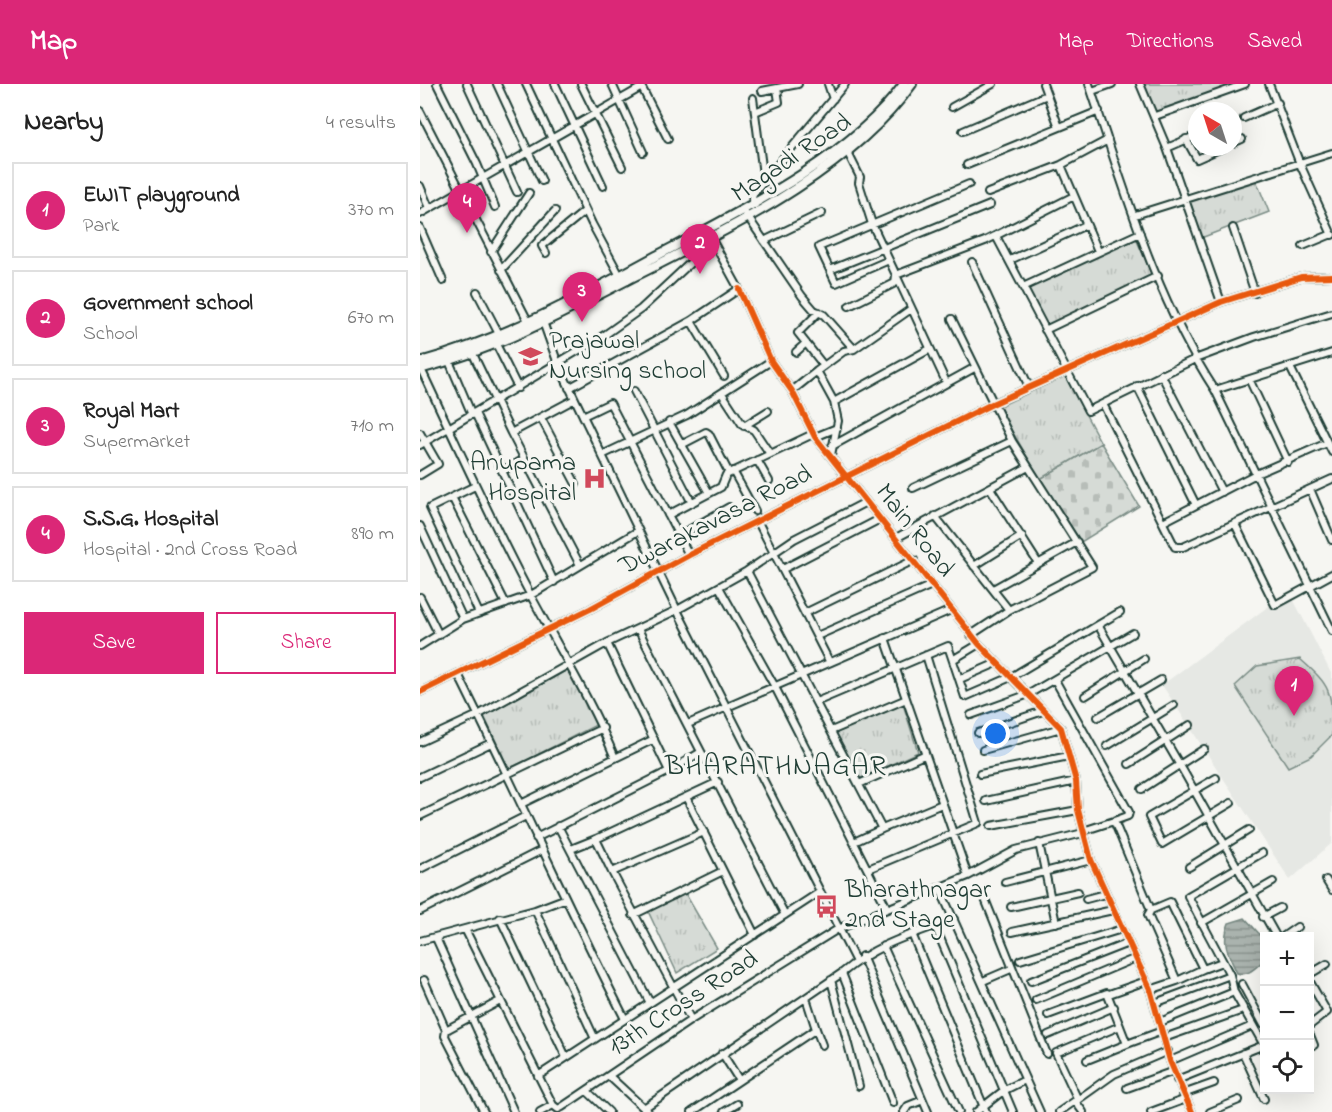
<!DOCTYPE html>
<html lang="en">
<head>
<meta charset="utf-8">
<style>
	body { margin:0; font-family:"Indie Flower",sans-serif; background:#f6f6f6; color:#222 }
	.controls { position:absolute; right:18px; bottom:18px; display:grid; overflow:hidden; border-radius:0px; box-shadow:0 6px 24px #0002 }
	.controls button { width:54px; height:54px; display:grid; place-items:center; padding:0; border:0; border-bottom:2px solid #e0e0e0; background:#fff; color:#222; font:30px sans-serif }
	.compass { position:absolute; left:768px; top:18px; width:54px; height:54px; border-radius:50%; background:#fff; box-shadow:0 6px 24px #0002; rotate:321deg }
	.you { position:absolute; left:576px; top:650px; width:21px; height:21px; margin:-15px; border:4px solid #fff; border-radius:50%; background:#1a73e8; box-shadow:0 0 0 9px #1a73e833 }
	.badge { display:grid; place-items:center; width:39px; height:39px; border-radius:50%; background:#db2777; color:#fff; font-size:20px; font-weight:700 }
	.pin { position:absolute; translate:-50% -50px; filter:drop-shadow(0 2px 3px #0008) }
	.pin::after { content:''; position:absolute; top:32px; width:21px; height:18px; background:inherit; clip-path:polygon(0 0,100% 0,50% 100%) }
	.list { margin:0; padding:0; list-style:none }
	h2 { display:flex; justify-content:space-between; align-items:center; height:78px; margin:0; padding:0 24px; font-size:26px }
	h2 small { font-size:20px; font-weight:400; color:#767676 }
	.list li { display:grid; grid-template-columns:39px 1fr auto; gap:18px; align-items:center; box-sizing:border-box; height:96px; margin:0 12px 12px; padding:0 12px; border:2px solid #e0e0e0; border-radius:0px }
	.list b { display:block; font-size:22px; white-space:nowrap }
	.list p { margin:0; font-size:20px; white-space:nowrap; color:#767676 }
	.list em { font-size:20px; font-style:normal; color:#767676 }
	.actions { display:flex; gap:12px; padding:18px 24px }
	.actions a { flex:1; padding:14px 0; border:2px solid #db2777; border-radius:0px; text-align:center; font-size:21px; color:#db2777 }
	.actions .main { background:#db2777; color:#fff }
	.icon { flex:none; width:33px; height:33px; fill:none; stroke:currentColor; stroke-width:2; stroke-linecap:round; stroke-linejoin:round }
	.map { position:relative; flex:none; width:912px; height:1028px; overflow:hidden }
	header { display:flex; align-items:center; gap:36px; box-sizing:border-box; height:84px; padding:0 30px; background:#db2777; color:#fff }
	header strong { font-size:28px }
	nav { display:flex; gap:33px; margin-inline-start:auto; font-size:21px }
	main { display:flex }
	aside { flex:1; background:#fff }
	.map>svg:first-child { display:block }
</style>
</head>
<body>
<header>
<strong>Map</strong>
<nav><a>Map</a><a>Directions</a><a>Saved</a></nav>
</header>
<main>
<aside>
<h2>Nearby<small>4 results</small></h2>
<ul class="list">
<li><span class="badge">1</span><div><b>EWIT playground</b><p>Park</p></div><em>370 m</em></li>
<li><span class="badge">2</span><div><b>Government school</b><p>School</p></div><em>670 m</em></li>
<li><span class="badge">3</span><div><b>Royal Mart</b><p>Supermarket</p></div><em>710 m</em></li>
<li><span class="badge">4</span><div><b>S.S.G. Hospital</b><p>Hospital · 2nd Cross Road</p></div><em>890 m</em></li>
</ul>
<div class="actions"><a class="main">Save</a><a>Share</a></div>
</aside>
<div class="map">
<svg width="912" height="1028" viewBox="0 0 912 1028">
	<defs>
		<pattern id="cemetery-stones" width="16" height="16" patternUnits="userSpaceOnUse" patternTransform="scale(1.5)"><rect width="16" height="16" fill="#d6dbd6"/><path d="M2 7V4a2 2 0 0 1 4 0v3zM10 15v-3a2 2 0 0 1 4 0v3z" fill="#b7bdb8"/></pattern>
		<pattern id="park-tufts" width="24" height="20" patternUnits="userSpaceOnUse" patternTransform="scale(1.5)"><rect width="24" height="20" fill="#d6dbd6"/><path d="M3 7l-1-3M5 7V3M7 7l1-3M15 17l-1-3M17 17v-4M19 17l1-3" fill="none" stroke="#b7bdb8"/></pattern>
		<pattern id="water-rules" width="6" height="5" patternUnits="userSpaceOnUse" patternTransform="scale(1.5)"><rect width="6" height="5" fill="#aab3ae"/><path d="M0 2.5h6" fill="none" stroke="#8a938e"/></pattern>
	</defs>
	<rect width="100%" height="100%" fill="#f6f6f2"/>
	<filter id="ink" filterUnits="userSpaceOnUse"><feTurbulence type="fractalNoise" baseFrequency=".0167" numOctaves="2"/><feDisplacementMap in="SourceGraphic" scale="12" xChannelSelector="R" yChannelSelector="G"/><feConvolveMatrix kernelMatrix="1 2 1 2 8 2 1 2 1" color-interpolation-filters="sRGB"/></filter>
	<g filter="url(#ink)">
		<path fill="#e6e8e4" d="M869,507L912,591V759L870,796L742,601Z"/>
		<path fill="url(#cemetery-stones)" stroke="#7a8c85" stroke-width="1.5" d="M681,359L719,422L661,458L620,395Z"/>
		<path fill="url(#park-tufts)" stroke="#7a8c85" stroke-width="1.5" d="M722,0H815L734,31Z
			M836,96L849,128L781,154L768,117Z
			M714,150L733,193L624,243L604,200Z
			M645,292L681,359L620,395L578,323Z
			M880,575C912,603 912,607 912,651L891,672L868,683L815,602L837,582Z
			M148,585L176,641L89,685L64,632Z
			M483,620L498,668L439,695L416,649Z
			M265,809L297,864L257,889L228,827Z"/>
		<path fill="url(#water-rules)" stroke="#72847d" stroke-width="1.5" d="M825,834L844,855V876C836,883 828,893 817,889C808,870 801,858 809,839Z"/>
		<g fill="none" stroke-linecap="round" stroke-linejoin="round">
			<defs>
				<path id="minor" d="M17,0L57,80L75,123
					M47,0L97,108
					M77,0L122,97
					M106,0L172,140L200,192
					M135,0L183,102
					M161,0L202,83
					M192,0L223,68
					M408,0L413,15
					M623,0L639,43
					M669,0C704,103 735,214 795,306L912,547
					M720,0L747,64L801,218
					M849,0L880,80L912,151
					M221,2L248,55
					M342,7L378,0
					M672,7L692,0
					M333,14L344,98
					M532,23L573,0
					M0,27L108,237
					M335,28L359,18L357,5
					M735,32L825,0
					M824,34L858,19
					M543,47L627,11
					M766,55L777,75L804,63
					M813,59L822,55
					M747,64L777,51
					M427,67L440,93L439,99L452,140L476,191L475,199L429,222
					M547,81L679,27
					M641,81L678,167
					M0,102L9,124
					M568,109L641,81L688,56
					M335,121L332,113L334,109L425,0
					M323,126L382,212L394,226L404,231L434,265L424,267L397,287L414,318L418,337L411,371
					M0,130L222,3
					M715,131L912,69
					M0,144L23,197
					M813,144L835,209
					M720,149L603,203L668,327L775,275L834,253L912,229
					M576,152L603,203
					M344,157L402,129
					M883,162L912,150
					M71,168L109,109
					M126,169L122,162L165,127
					M469,176L416,199L399,163L549,100
					M590,176L666,141
					M552,178L609,303
					M81,186L135,127
					M410,186L570,121
					M319,205L351,277L372,307L395,353L559,560L641,644L656,697L658,726L671,776L730,905L750,977L772,1028
					M57,208L79,250
					M399,228L378,249L404,282
					M122,235L138,280L257,526L436,878
					M532,235L592,357L672,483L589,526L551,551
					M271,237L304,292
					M625,246L738,192
					M76,260L98,304
					M434,265L491,225
					M52,268L91,349
					M376,268L386,259
					M29,277L52,331
					M870,283L912,368
					M1,285C37,361 71,437 111,512C140,566 172,618 195,674
					M741,290L802,408
					M830,297L868,378
					M526,298L476,191L565,157L654,112
					M717,302L776,421
					M149,304L271,237L319,205L291,154
					M795,306L912,269
					M214,307L272,419
					M372,307L397,287
					M303,311L322,340L334,346L350,370
					M155,315L91,349L160,481
					M414,318L510,265
					M683,320L755,463H763L912,395
					M55,329L134,498
					M163,332L190,319L269,471
					M121,334L156,400
					M249,338L289,409
					M324,342L348,327
					M0,349L18,380L0,391
					M395,353L417,344
					M0,361L186,250L221,225L282,168
					M261,361L286,348L289,350L309,389
					M412,362L554,284
					M182,371L267,331L351,277
					M337,376L349,397
					M82,387L103,376
					M313,387L335,427
					M55,402L10,424L59,529
					M493,404L592,357
					M570,404L618,479
					M890,405L912,456
					M32,413L86,520
					M248,431L301,403L306,391L393,350
					M515,432L589,526
					M337,436L409,577
					M743,438L836,390L907,359
					M815,440L855,521L912,490
					M0,442L43,535
					M258,452L309,423
					M476,454L608,383
					M554,482L602,452
					M363,485L460,435
					M327,487L462,745L522,720
					M299,503L354,601L467,824
					M573,505L657,458
					M0,513L19,551
					M385,529L494,476
					M678,541L700,528
					M218,545L365,831
					M397,552L512,501
					M465,554L548,792
					M187,559L249,687
					M0,562L43,535L111,511L218,447
					M534,575L559,560
					M38,590C95,704 147,821 205,935
					M540,595L577,579
					M635,596L709,728L708,732L694,737
					M0,608L170,525L269,471L572,320L801,218L881,193L912,192
					M665,612L724,575
					M396,618L528,562L545,613L591,593L678,541L765,690L856,852
					M551,631L609,610L713,549
					M678,633L741,596
					M268,640L531,526
					M411,647L484,616
					M558,649L623,627
					M0,658L58,631L187,559L257,526L327,487L374,455L446,418
					M687,662L754,621
					M563,666L641,644
					M709,680L770,641
					M560,690L649,672
					M0,693L71,659
					M796,694L729,733L742,760L811,719
					M439,700L504,671
					M722,705L784,665
					M266,713L335,851
					M566,717L656,697
					M101,720L234,655
					M0,732L183,644
					M138,742L230,919
					M571,742L658,726
					M663,747L694,737L731,826L750,818L783,885L757,897L728,831L731,826
					M116,754L249,687L281,668
					M434,758L462,745
					M619,759L636,839
					M151,765L176,755
					M842,769L768,812L810,891L814,908L844,961
					M769,783L829,746
					M0,785L106,732
					M448,785L558,739L506,571
					M192,788L176,755L298,698
					M906,796L912,806
					M585,798L671,776
					M519,803L620,1028
					M563,810L627,970
					M666,815L685,810
					M591,823L658,808
					M115,826L175,955
					M0,827L122,766
					M213,831L303,787
					M843,833L860,824
					M80,834L146,973
					M781,839L853,798
					M515,842L593,1028
					M45,845L133,1021
					M592,848L693,826
					M492,850L566,1028
					M864,852L877,843
					M16,854L94,1028
					M0,857L115,826L144,815
					M463,862L539,1028
					M442,872L508,1028
					M600,876L702,845
					M783,885L802,878
					M422,889L473,1019
					M890,890L907,880
					M4,896L26,946
					M411,896L439,1002
					M563,897L591,885
					M611,897L708,859
					M890,898L907,928L890,941
					M822,900L844,941
					M730,906L757,897
					M689,910L726,897
					M616,916L716,874
					M735,919L810,891
					M628,931L687,909L707,960L742,947
					M271,936L192,788L284,748
					M740,938L814,908
					M396,945L402,961
					M628,951L694,923
					M890,951L894,961
					M744,954L823,926
					M302,969L319,996
					M823,969L844,1015
					M667,976L707,960
					M750,977L832,942
					M118,992L400,808
					M189,992L228,1028
					M757,996L844,961
					M707,1004L754,987
					M167,1007L189,1028
					M763,1010L794,999
					M658,1016L636,969L700,942
					M656,1017L694,990L748,967
					M133,1021L138,1025L142,1023L271,936L418,845L548,792L596,766L663,749
					M224,1024L422,889C458,859 491,851 534,835
					M64,1028L25,952L26,946L80,917
					M120,1028L133,1021
					M272,1028L396,945L386,914
					M304,1028L317,1020
					M484,1028L488,1022L503,1016
					M556,1028L583,1007L605,996
					M639,1028L655,1017L663,1028
					M731,1028L766,1015
					M790,1028L819,1016"/>
				<path id="major" d="M0,278C85,255 163,212 240,170C318,129 432,73 484,0
					M0,285C79,264 145,228 217,191C312,143 429,88 492,0"/>
			</defs>
			<use href="#minor" stroke="#1f3d34" stroke-width="10"/>
			<use href="#major" stroke="#1f3d34" stroke-width="12"/>
			<use href="#minor" stroke="#f6f6f2" stroke-width="6"/>
			<use href="#major" stroke="#f6f6f2" stroke-width="8"/>
			<defs>
				<path id="cycleway" d="M319,205L351,277L372,307L395,353L559,560L641,644L656,697L658,726L671,776L730,905L750,977L772,1028
					M0,608L170,525L269,471L572,320L801,218L881,193L912,192"/>
			</defs>
			<use href="#cycleway" stroke="#f6f6f2" stroke-width="10"/>
			<use href="#cycleway" stroke="#e8590c" stroke-width="6"/>
		</g>
	</g>
	<defs>
		<symbol id="school-bare" viewBox="-9 -9 18 18"><path d="M0-5L7-2L0 1L-7-2ZM-4 1L0 2.5L4 1V4Q0 6-4 4Z" fill="#d1495b" stroke="#f6f6f2" stroke-width="2.5" paint-order="stroke"/></symbol>
		<symbol id="hospital-bare" viewBox="-9 -9 18 18"><path d="M-5-5h3v3.5h4V-5h3V5h-3V1.5h-4V5h-3Z" fill="#d1495b" stroke="#f6f6f2" stroke-width="2.5" paint-order="stroke"/></symbol>
		<symbol id="bus-bare" viewBox="-9 -9 18 18"><path d="M-5-6H5V4H4V6H2V4H-2V6H-4V4H-5ZM-3.5-4V0h7V-4ZM-3.5 1.2v1.5H-2V1.2ZM2 1.2v1.5H3.5V1.2Z" fill="#d1495b" stroke="#f6f6f2" stroke-width="2.5" paint-order="stroke"/></symbol>
	</defs>
	<g fill-rule="evenodd">
		<use href="#school-bare" x="94" y="256" width="33" height="33"/>
		<use href="#hospital-bare" x="158" y="378" width="33" height="33"/>
		<use href="#bus-bare" x="390" y="806" width="33" height="33"/>
	</g>
	<g text-anchor="middle" dominant-baseline="central" stroke-width="6" stroke-linejoin="round" paint-order="stroke">
		<g font-size="26" fill="#1f3d34" stroke="#f6f6f2">
			<text transform="translate(372 75) rotate(-34)">Magadi Road</text>
			<text transform="translate(296 437) rotate(-27)">Dwarakavasa Road</text>
			<text transform="translate(494 447) rotate(52)">Main Road</text>
			<text transform="translate(264 920) rotate(-33)">13th Cross Road</text>
		</g>
		<g font-size="26" fill="#1f3d34" stroke="#f6f6f2" text-anchor="start">
			<text x="129" y="258">Prajawal<tspan x="129" dy="30">Nursing school</tspan></text>
			<text x="156" y="380" text-anchor="end">Anupama<tspan x="156" dy="30">Hospital</tspan></text>
			<text x="425" y="807">Bharathnagar<tspan x="425" dy="30">2nd Stage</tspan></text>
		</g>
		<g font-size="28" letter-spacing="1.5" fill="#1f3d34" stroke="#f6f6f2">
			<text x="356" y="683">BHARATHNAGAR</text>
		</g>
	</g>
</svg>
<div class="controls">
<button>+</button>
<button>−</button>
<button><svg class="icon" aria-label="locate" viewBox="0 0 24 24"><circle cx="12" cy="12" r="6"/><path d="M12 2v4M12 18v4M2 12h4M18 12h4"/></svg></button>
</div>
<svg class="compass" viewBox="-18 -18 36 36"><path d="M0-13l5 13h-10z" fill="#e53935"/><path d="M0 13l5-13h-10z" fill="#767676"/></svg>
<div class="you"></div>
<div class="pin badge" style="left:874px;top:632px">1</div>
<div class="pin badge" style="left:280px;top:190px">2</div>
<div class="pin badge" style="left:162px;top:238px">3</div>
<div class="pin badge" style="left:47px;top:149px">4</div>
</div>
</main>
</body>
</html>
